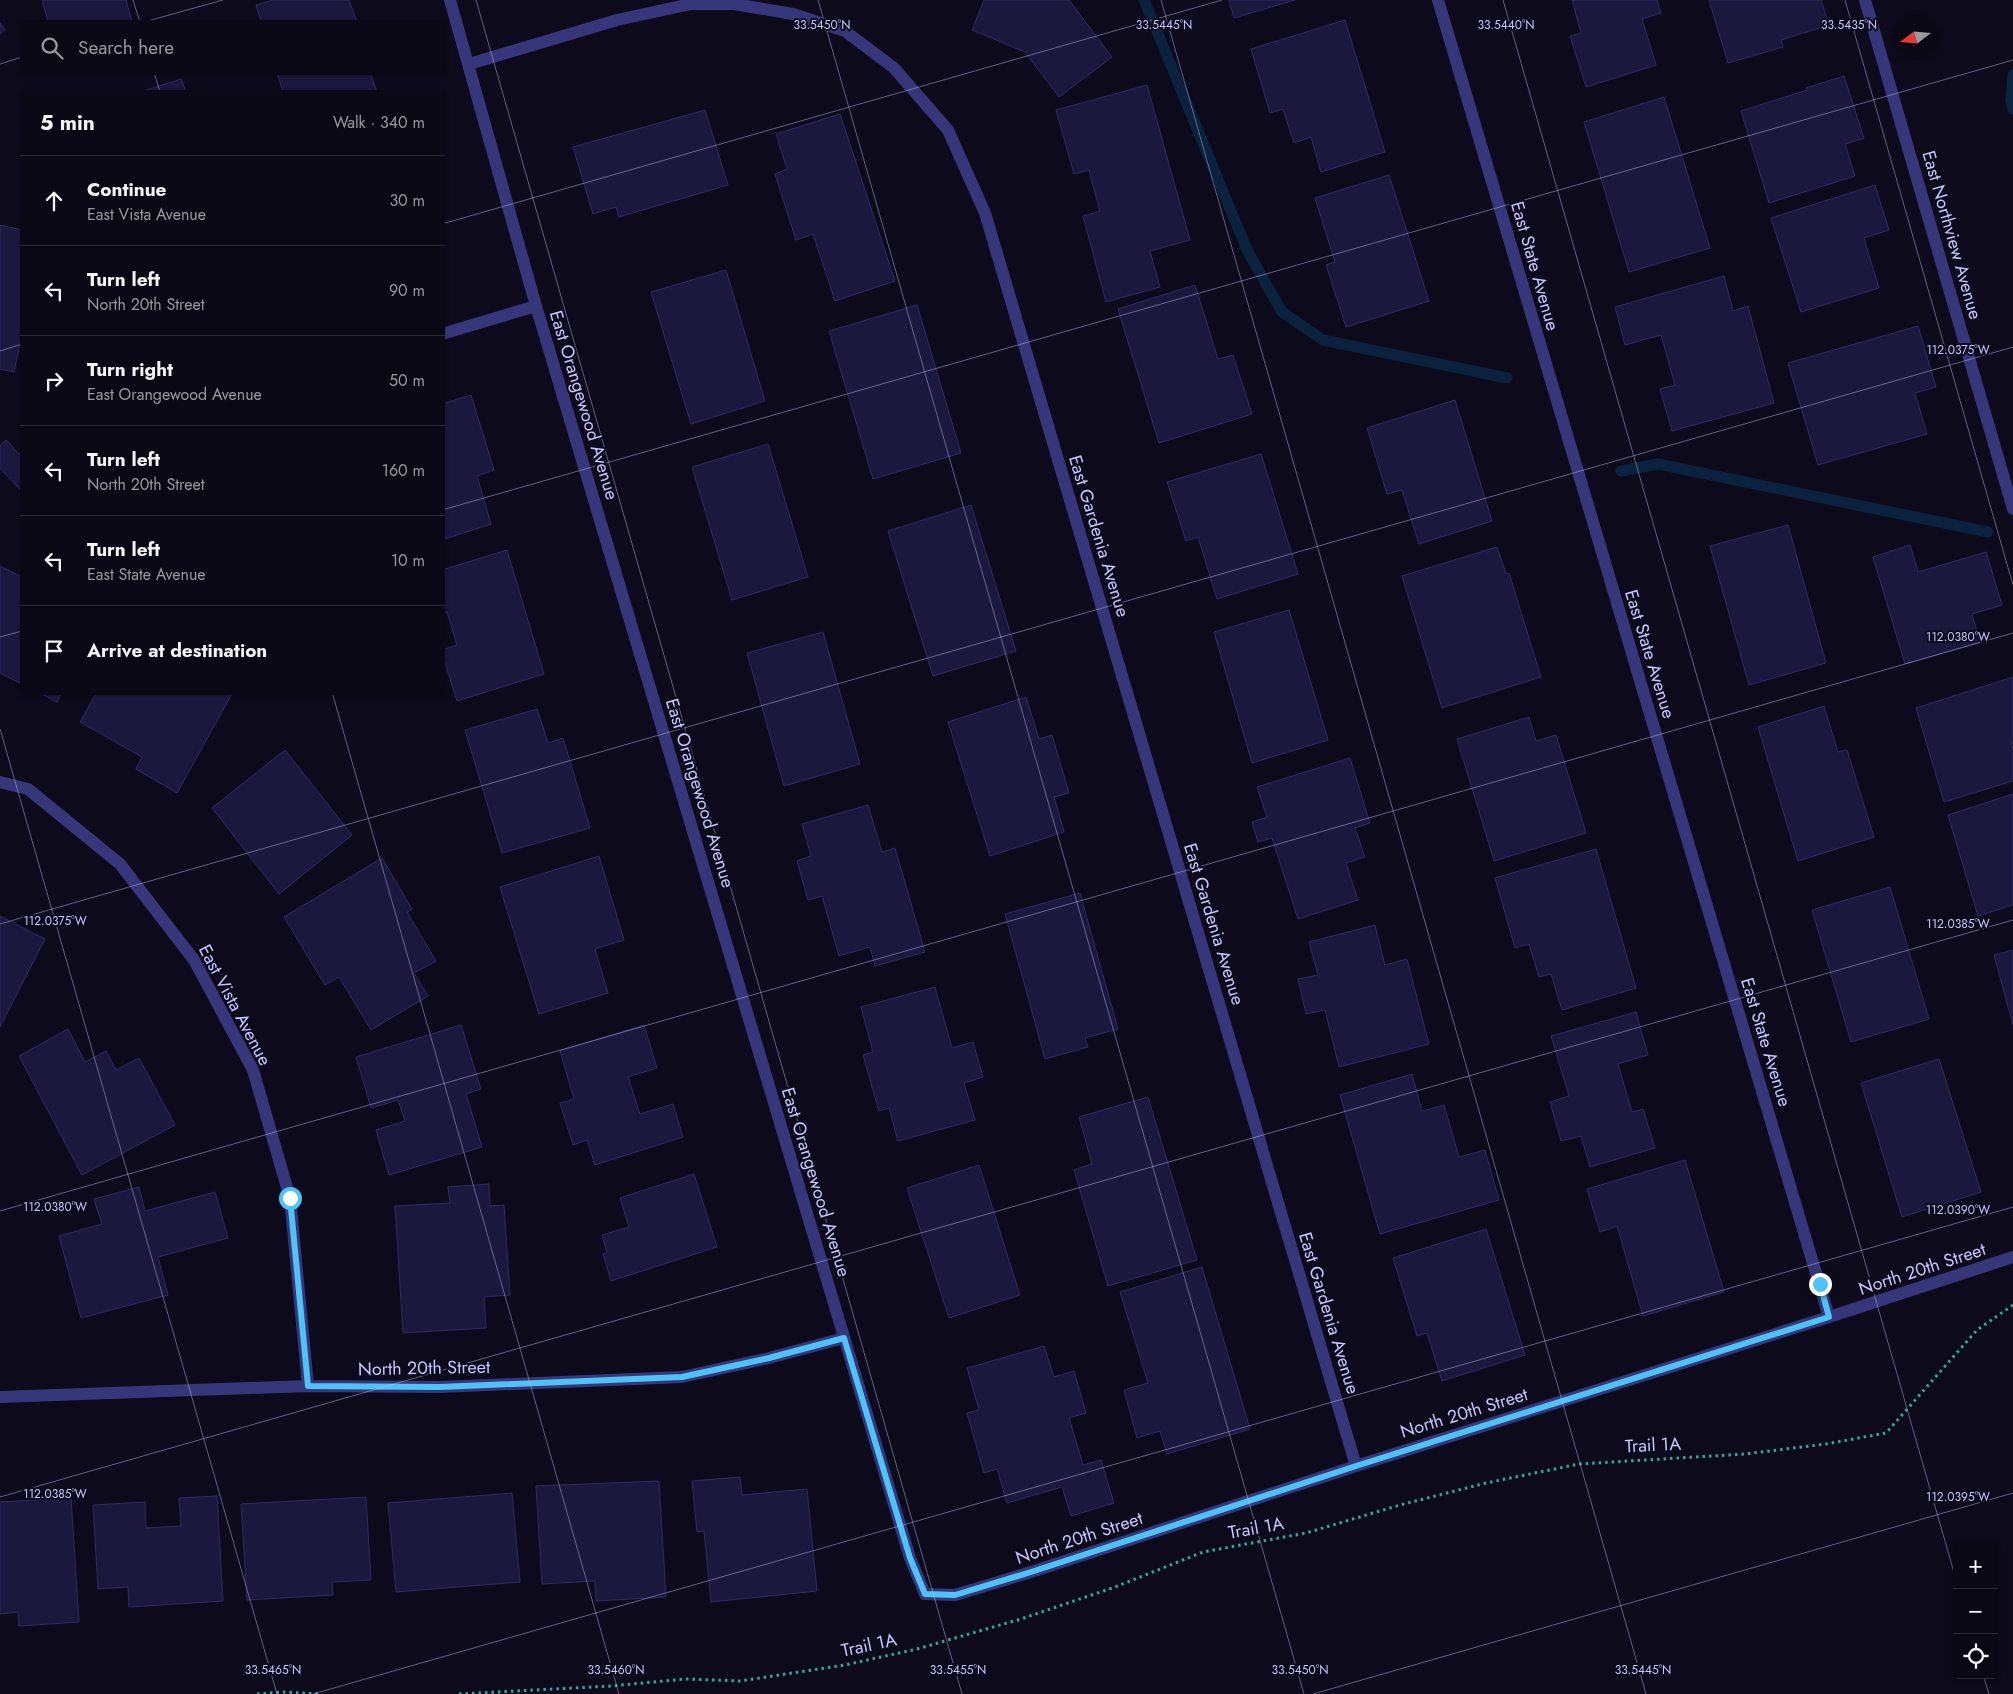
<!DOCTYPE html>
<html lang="en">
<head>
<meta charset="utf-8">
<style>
	body { margin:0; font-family:Jost,sans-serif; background:#181622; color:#f1f3f6 }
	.controls { position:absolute; right:15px; bottom:15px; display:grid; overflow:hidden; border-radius:5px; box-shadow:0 1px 4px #0004 }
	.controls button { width:45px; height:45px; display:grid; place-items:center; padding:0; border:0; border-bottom:1px solid #2a2934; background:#0a0814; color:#f1f3f6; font:25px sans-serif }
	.compass { position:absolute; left:1893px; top:15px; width:45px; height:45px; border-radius:50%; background:#0a0814; box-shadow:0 1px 4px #0004; rotate:254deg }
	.stop { position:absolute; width:15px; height:15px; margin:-11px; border:4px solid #4fc3f7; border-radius:50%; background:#fff }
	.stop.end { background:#4fc3f7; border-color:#fff; box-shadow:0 1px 5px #0008 }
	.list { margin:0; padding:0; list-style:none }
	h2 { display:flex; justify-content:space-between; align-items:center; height:65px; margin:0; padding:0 20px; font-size:21px }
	h2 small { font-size:16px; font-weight:400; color:#999aa0 }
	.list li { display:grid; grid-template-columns:32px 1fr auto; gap:15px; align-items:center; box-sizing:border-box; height:90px; padding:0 20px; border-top:1px solid #2a2934 }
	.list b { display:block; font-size:19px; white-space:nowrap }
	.list p { margin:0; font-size:16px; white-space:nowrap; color:#999aa0 }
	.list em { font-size:16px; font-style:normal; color:#999aa0 }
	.icon { flex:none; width:28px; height:28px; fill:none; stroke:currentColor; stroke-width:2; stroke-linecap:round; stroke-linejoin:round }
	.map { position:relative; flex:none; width:2013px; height:1694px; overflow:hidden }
	.search { position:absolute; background:#0a0814; box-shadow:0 1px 4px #0004; left:20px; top:20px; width:425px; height:55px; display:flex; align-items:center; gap:12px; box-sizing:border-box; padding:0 18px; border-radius:5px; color:#999aa0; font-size:19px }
	.panel { position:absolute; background:#0a0814; box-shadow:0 1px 4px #0004; left:20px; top:90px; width:425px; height:605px; border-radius:5px }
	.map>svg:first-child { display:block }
</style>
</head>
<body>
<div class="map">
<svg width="2013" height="1694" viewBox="0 0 2013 1694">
	<rect width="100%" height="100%" fill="#0d0b1b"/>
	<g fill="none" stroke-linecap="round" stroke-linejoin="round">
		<path stroke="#0b223f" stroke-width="11" d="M1144,0L1248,252L1282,312L1323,340L1507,378
			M2013,75L2011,100L2013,109
			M1621,471L1658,464L1988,532"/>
	</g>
	<path fill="#1c173c" stroke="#322968" d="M42,0H126L132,22H48Z
		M273,0H349L357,22H261L256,5Z
		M984,0H1069L1112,57L1059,97L1025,52L972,30Z
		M1229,0H1295L1234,18Z
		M1572,0H1657L1661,13L1642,19L1656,65L1586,87L1570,36L1581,33Z
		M1709,0H1821L1829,25L1781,40L1783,47L1728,63Z
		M1345,20L1385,152L1321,172L1311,137L1294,143L1283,109L1270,113L1251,49Z
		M0,23L5,30L0,34Z
		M277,72H370L377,92H283Z
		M1844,76L1864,138L1845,144L1855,176L1769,203L1741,111L1807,90L1806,88Z
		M181,79L186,92H140Z
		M1147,85L1190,240L1150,251L1160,287L1106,302L1083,216L1100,211L1089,170L1074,174L1056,110Z
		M1664,97L1710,248L1629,272L1584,122Z
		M705,110L728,185L619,217L616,207L593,214L573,147Z
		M840,114L895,281L835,301L813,234L796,240L775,174L787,169L776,134Z
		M1389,175L1429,301L1346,327L1326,265L1335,262L1315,198Z
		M1875,185L1889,230L1864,238L1879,288L1801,312L1771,218Z
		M0,225L22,230V334L14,372L0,369Z
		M726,270L765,401L691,424L651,292Z
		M1724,276L1733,311L1748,306L1774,403L1672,431L1660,389L1675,385L1661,335L1625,345L1615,307Z
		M1195,285L1218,359L1233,355L1252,414L1159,443L1118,309Z
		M917,305L961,453L873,479L829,331Z
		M1918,326L1936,387L1915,393L1927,434L1818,465L1788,363Z
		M471,395L494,470L477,476L491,524L442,540V404Z
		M1455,400L1492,521L1419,544L1402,490L1387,494L1367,428Z
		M6,440L19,454L22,451V492L0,468V446Z
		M768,444L808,577L732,600L692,467Z
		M1261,454L1298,574L1217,599L1198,537L1186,541L1167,482Z
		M971,505L1016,651L933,676L888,531Z
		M1788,525L1826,663L1749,685L1710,546Z
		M1910,545L1918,572L1986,552L2002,605L1972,614L1980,642L1905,664L1873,557Z
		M1497,547L1506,574L1509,573L1541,677L1442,708L1402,576Z
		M507,550L544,674L457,701L442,653V650L457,645L447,612L442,613V570Z
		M0,566L22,577V684L0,673Z
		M1289,610L1328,740L1252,763L1214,632Z
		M823,632L860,764L784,786L747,653Z
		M2013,677V743H2011L2013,749V781L1944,802L1916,708Z
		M38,692H62L57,702Z
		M97,692H233L177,793L136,769L142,757L80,722Z
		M1026,697L1039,739L1052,735L1069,793L1054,797L1064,832L990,856L948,722Z
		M1824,706L1838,752L1847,750L1874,837L1798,861L1758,727Z
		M537,709L548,743L563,738L590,828L502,853L465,730Z
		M1529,717L1536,741L1556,735L1586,833L1494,861L1457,739Z
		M285,750L352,835L279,894L212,808Z
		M1350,758L1370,823L1355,828L1365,857L1346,863L1358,900L1298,919L1272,838L1258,842L1252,822L1267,817L1257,787Z
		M2013,794V905L1978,916L1948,815Z
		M868,805L882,852L895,848L925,952L875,966L870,947L839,956L822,896L808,900L797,861L811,856L802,824Z
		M1596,849L1636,988L1562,1010L1551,974L1539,977L1529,944L1515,948L1495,878Z
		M599,856L624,940L595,949L608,993L539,1014L500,887Z
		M382,858L412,909L407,912L436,961L414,973L428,996L371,1030L339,977L325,985L284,917Z
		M1890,887L1929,1019L1851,1042L1812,910Z
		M1080,893L1118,1029L1085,1038L1088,1047L1045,1059L1005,914Z
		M0,916L45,939L0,1027Z
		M1375,925L1385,965L1407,959L1429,1044L1339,1067L1325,1010L1306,1014L1298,979L1318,975L1309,942Z
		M2013,950V1025L1994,955Z
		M935,987L952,1048L973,1042L983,1077L964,1083L975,1120L898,1141L889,1108L879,1111L863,1055L873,1052L861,1007Z
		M1636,1012L1648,1055L1618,1064L1632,1112L1643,1109L1655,1148L1590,1167L1581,1136L1561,1141L1550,1102L1569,1096L1551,1036Z
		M461,1025L481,1089L466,1094L482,1147L389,1175L376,1130L405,1121L398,1100L371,1108L356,1057Z
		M644,1025L657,1068L628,1077L640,1114L673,1104L683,1137L595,1165L587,1140L573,1145L560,1103L574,1099L560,1051Z
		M68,1029L85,1062L106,1051L116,1070L139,1058L175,1125L82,1175L19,1056Z
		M1939,1059L1981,1192L1902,1217L1861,1083Z
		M1412,1074L1422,1111L1444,1105L1459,1157L1485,1150L1499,1200L1380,1234L1340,1095Z
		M1148,1097L1197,1260L1108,1286L1074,1170L1092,1164L1079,1117Z
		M1685,1160L1724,1292L1643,1316L1617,1226L1600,1232L1587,1189Z
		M979,1165L1020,1295L949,1318L907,1188Z
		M694,1174L717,1247L611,1281L603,1254L607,1252L602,1235L629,1227L620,1198Z
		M489,1184L490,1206L504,1205L510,1295L484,1297L486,1328L403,1333L395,1206L450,1203L448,1187Z
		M139,1187L145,1211L215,1192L228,1238L158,1257L168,1295L81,1318L59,1236L102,1224L94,1199Z
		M1486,1229L1525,1355L1442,1381L1427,1333L1417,1336L1393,1258Z
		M1202,1267L1250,1429L1167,1454L1160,1431L1137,1438L1124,1390L1148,1383L1120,1292Z
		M1044,1346L1054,1377L1074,1371L1086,1413L1069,1418L1083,1465L1101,1460L1114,1503L1071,1516L1062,1487L1007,1503L997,1469L984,1473L967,1413L979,1410L967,1368Z
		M740,1477L742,1495L807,1489L817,1591L711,1602L704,1531L697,1532L692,1481Z
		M659,1481L666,1597L596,1601L595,1581L542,1584L536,1486Z
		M512,1493L520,1582L396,1592L388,1503Z
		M217,1496L223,1601L129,1607L128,1587L98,1589L93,1505L145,1502L146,1528L181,1526L179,1498Z
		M366,1497L371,1580L332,1582L333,1595L247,1600L241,1504Z
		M71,1498L79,1622L19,1626L18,1612L0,1614V1502Z"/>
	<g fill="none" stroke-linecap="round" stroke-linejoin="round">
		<path stroke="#2cac9d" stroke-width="3" stroke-dasharray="2.5 4" stroke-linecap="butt" d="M257,1694L283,1692L320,1694
			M459,1694L611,1686L685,1679L740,1681L845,1665L917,1649L1021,1619L1115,1587L1203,1552L1306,1533L1400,1505L1486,1483L1579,1464L1745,1454L1826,1444L1886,1433L1977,1330L2013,1305"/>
		<path stroke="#36377a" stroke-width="12" d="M450,0L536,306L910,1558L925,1594L955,1595L1031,1572L1356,1466L1829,1317L2013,1257
			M1438,0L1829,1317
			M1865,0L2013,509
			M469,64L617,20L691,4H734L793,14L845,31L894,68L948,130L985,213L1356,1466
			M442,334L536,306
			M0,782L28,789L120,864L194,960L253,1070L290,1198L308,1386
			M0,1397L308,1386L440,1387L682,1377L769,1358L844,1338"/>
	</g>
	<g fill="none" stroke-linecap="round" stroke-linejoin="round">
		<path stroke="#4fc3f7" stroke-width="6" d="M290,1198L308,1386L440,1387L682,1377L769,1358L844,1338L910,1558L925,1594L955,1595L1031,1572L1356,1466L1829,1317L1820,1284"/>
	</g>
	<path fill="none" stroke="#c8c5ff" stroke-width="1" stroke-opacity="0.45" d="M133,0L140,22M476,0L962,1694M818,0L1304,1694M1161,0L1646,1694M1503,0L1957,1583M1845,0L2013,585M144,22L223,0M0,64L22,57M154,72L160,92M442,224L1222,0M0,351L22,344M442,510L2013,60M0,637L22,631M332,692L619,1694M0,729L277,1694M0,924L2013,347M0,1211L2013,633M0,1497L2013,920M1983,1675L1989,1694M313,1694L2013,1207M1313,1694L2013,1493"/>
	<g text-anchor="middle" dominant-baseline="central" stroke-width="4" stroke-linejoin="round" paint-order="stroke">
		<g font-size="18" fill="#c8c5ff" stroke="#0d0b1b">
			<text transform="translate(1952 235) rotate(74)">East Northview Avenue</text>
			<text transform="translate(1535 266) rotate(74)">East State Avenue</text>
			<text transform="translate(584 405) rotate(73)">East Orangewood Avenue</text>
			<text transform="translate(1099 536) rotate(73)">East Gardenia Avenue</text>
			<text transform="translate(1650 654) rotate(73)">East State Avenue</text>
			<text transform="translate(700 793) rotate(73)">East Orangewood Avenue</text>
			<text transform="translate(1214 924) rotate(73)">East Gardenia Avenue</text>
			<text transform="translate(235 1005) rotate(62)">East Vista Avenue</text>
			<text transform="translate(1766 1042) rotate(73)">East State Avenue</text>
			<text transform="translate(816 1182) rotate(73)">East Orangewood Avenue</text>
			<text transform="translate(1922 1269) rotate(-18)">North 20th Street</text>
			<text transform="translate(1329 1313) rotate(73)">East Gardenia Avenue</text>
			<text transform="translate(424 1368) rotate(-1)">North 20th Street</text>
			<text transform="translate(1464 1413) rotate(-17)">North 20th Street</text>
			<text transform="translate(1653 1445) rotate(-3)">Trail 1A</text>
			<text transform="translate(1256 1528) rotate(-10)">Trail 1A</text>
			<text transform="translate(1079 1538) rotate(-18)">North 20th Street</text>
			<text transform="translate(869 1645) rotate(-12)">Trail 1A</text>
		</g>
	</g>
	<g font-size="12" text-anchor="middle" fill="#c8c5ff" stroke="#0d0b1b" stroke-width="4" stroke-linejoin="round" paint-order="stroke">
		<text x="822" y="29">33.5450°N</text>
		<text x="1164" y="29">33.5445°N</text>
		<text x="1506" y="29">33.5440°N</text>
		<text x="1849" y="29">33.5435°N</text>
		<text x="1958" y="354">112.0375°W</text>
		<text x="1958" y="641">112.0380°W</text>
		<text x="55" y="925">112.0375°W</text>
		<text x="1958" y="928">112.0385°W</text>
		<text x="55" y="1211">112.0380°W</text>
		<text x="1958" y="1214">112.0390°W</text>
		<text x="55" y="1498">112.0385°W</text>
		<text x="1958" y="1501">112.0395°W</text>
		<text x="273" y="1674">33.5465°N</text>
		<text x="616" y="1674">33.5460°N</text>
		<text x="958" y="1674">33.5455°N</text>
		<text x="1300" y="1674">33.5450°N</text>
		<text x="1643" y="1674">33.5445°N</text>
	</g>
</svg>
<div class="controls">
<button>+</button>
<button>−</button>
<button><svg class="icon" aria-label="locate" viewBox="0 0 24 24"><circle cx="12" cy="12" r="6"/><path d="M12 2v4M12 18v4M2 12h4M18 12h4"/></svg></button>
</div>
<svg class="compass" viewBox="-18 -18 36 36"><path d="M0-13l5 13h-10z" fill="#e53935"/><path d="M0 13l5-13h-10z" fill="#999aa0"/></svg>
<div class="stop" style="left:290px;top:1198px"></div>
<div class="stop end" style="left:1820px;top:1284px"></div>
<div class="search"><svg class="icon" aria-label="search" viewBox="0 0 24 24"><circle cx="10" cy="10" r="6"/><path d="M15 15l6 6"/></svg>Search here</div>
<section class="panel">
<h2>5 min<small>Walk · 340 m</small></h2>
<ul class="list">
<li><svg class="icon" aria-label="ahead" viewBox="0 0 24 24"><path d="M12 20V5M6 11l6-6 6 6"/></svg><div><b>Continue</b><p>East Vista Avenue</p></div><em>30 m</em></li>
<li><svg class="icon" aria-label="left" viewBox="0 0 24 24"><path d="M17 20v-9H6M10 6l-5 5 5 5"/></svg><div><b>Turn left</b><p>North 20th Street</p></div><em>90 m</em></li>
<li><svg class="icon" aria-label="right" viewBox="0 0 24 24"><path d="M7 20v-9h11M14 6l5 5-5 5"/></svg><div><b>Turn right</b><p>East Orangewood Avenue</p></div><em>50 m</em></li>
<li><svg class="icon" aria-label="left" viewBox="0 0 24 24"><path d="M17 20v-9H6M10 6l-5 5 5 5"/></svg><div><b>Turn left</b><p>North 20th Street</p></div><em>160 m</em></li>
<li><svg class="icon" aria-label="left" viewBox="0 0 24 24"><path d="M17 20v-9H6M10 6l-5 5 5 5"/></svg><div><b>Turn left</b><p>East State Avenue</p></div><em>10 m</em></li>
<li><svg class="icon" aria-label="arrive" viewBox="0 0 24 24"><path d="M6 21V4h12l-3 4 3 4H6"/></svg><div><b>Arrive at destination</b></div></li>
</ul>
</section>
</div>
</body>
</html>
